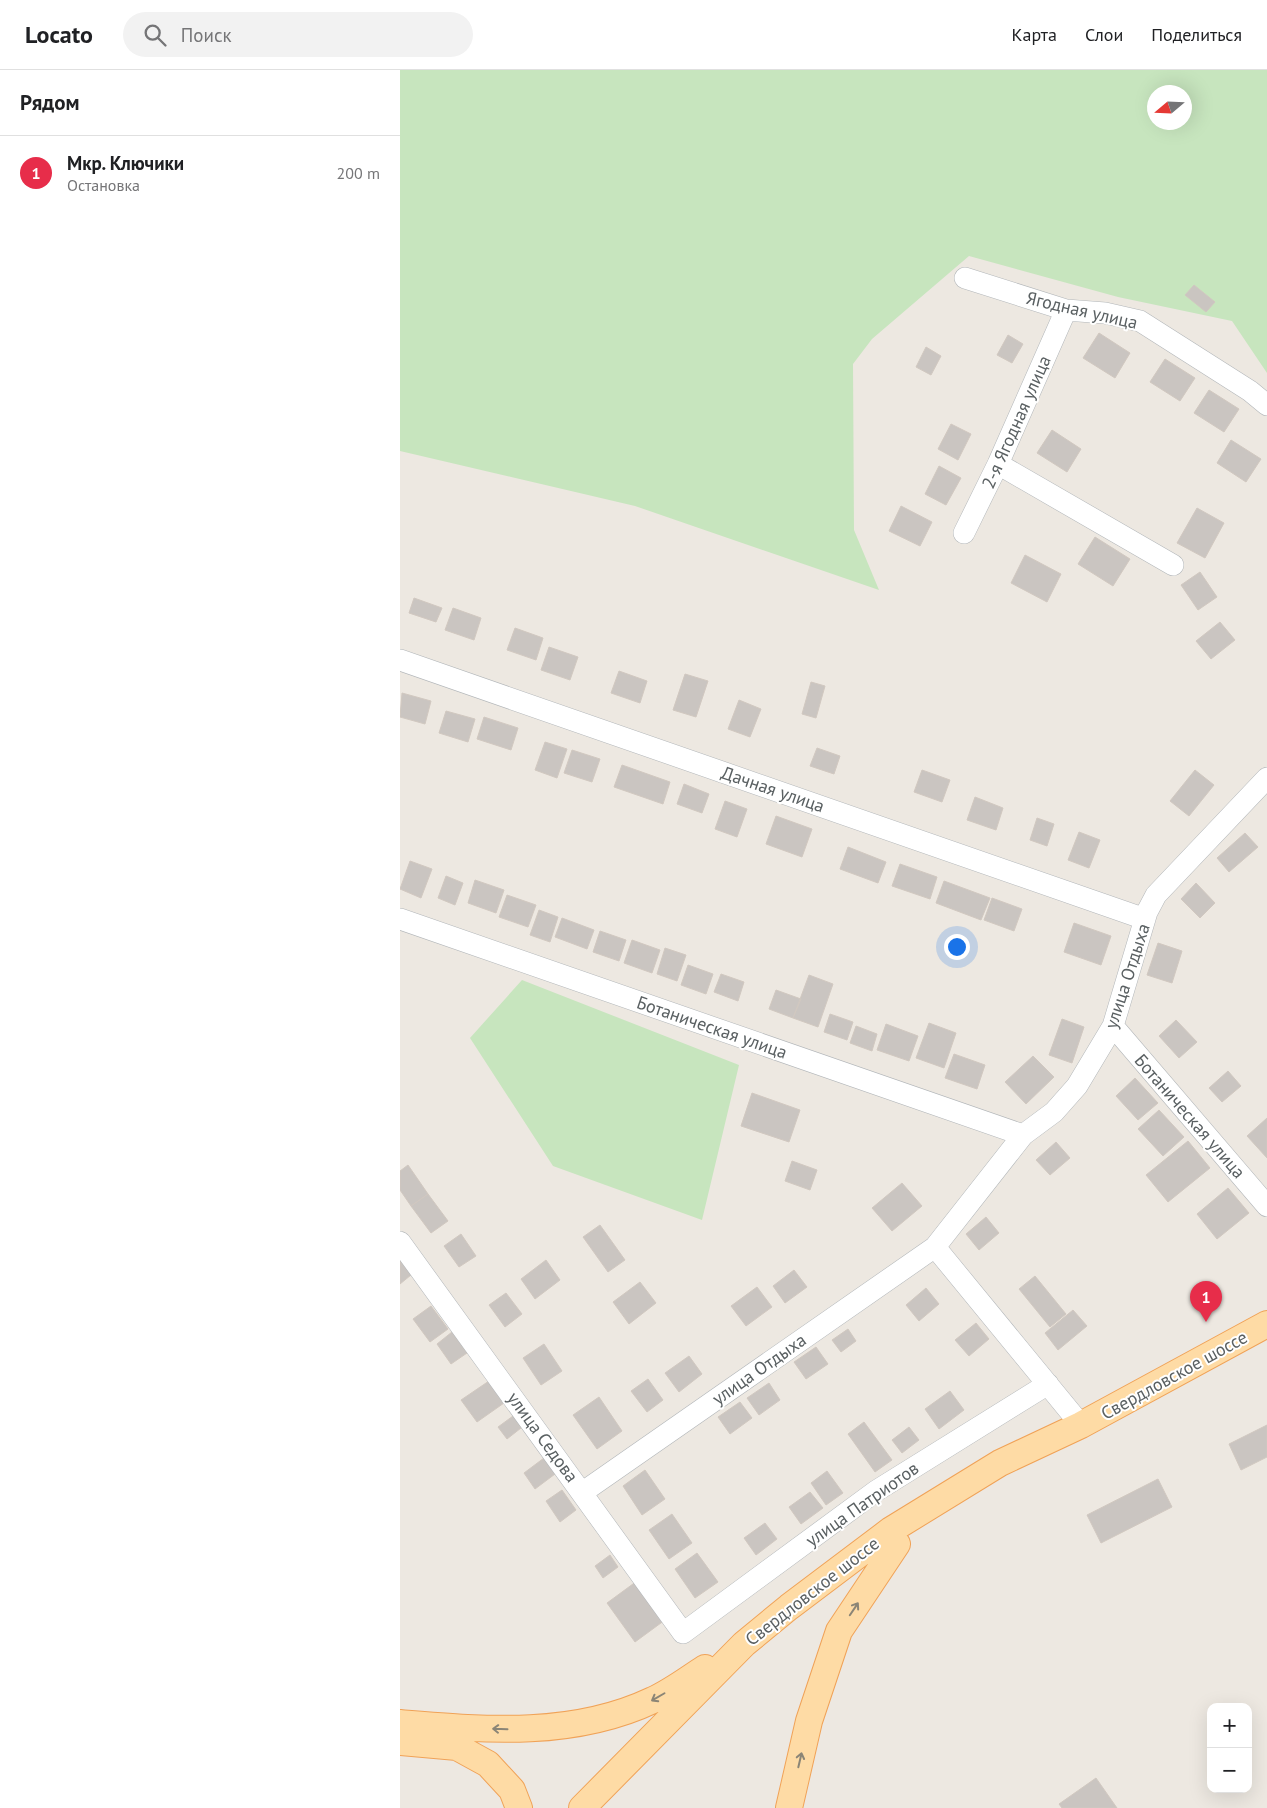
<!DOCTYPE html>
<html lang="ru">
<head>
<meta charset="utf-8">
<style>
	body { margin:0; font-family:"PT Sans",sans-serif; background:#f2f2f2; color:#202124 }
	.controls { position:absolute; right:15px; bottom:15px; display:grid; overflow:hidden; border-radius:10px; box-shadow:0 5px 20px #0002 }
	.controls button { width:45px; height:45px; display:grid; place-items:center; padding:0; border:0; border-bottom:1px solid #e0e0e0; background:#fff; color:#202124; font:25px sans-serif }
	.compass { position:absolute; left:747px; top:15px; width:45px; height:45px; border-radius:50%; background:#fff; box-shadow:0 5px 20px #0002; rotate:251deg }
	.you { position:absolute; left:556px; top:876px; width:18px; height:18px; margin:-12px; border:4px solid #fff; border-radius:50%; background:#1a73e8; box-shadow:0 0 0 8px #1a73e833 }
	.badge { display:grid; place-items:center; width:32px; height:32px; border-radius:50%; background:#e72d4a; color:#fff; font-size:16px; font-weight:700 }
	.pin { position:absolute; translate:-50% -41px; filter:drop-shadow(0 1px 2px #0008) }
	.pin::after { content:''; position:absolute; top:26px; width:18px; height:15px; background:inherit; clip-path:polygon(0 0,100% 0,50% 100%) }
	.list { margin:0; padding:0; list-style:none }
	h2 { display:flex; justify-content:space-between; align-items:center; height:65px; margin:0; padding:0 20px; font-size:21px }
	h2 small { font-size:16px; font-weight:400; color:#757577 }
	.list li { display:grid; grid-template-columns:32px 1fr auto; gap:15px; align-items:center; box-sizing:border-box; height:75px; padding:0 20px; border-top:1px solid #e0e0e0 }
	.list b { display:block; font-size:19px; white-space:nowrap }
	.list p { margin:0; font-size:16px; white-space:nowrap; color:#757577 }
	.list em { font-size:16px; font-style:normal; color:#757577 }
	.icon { flex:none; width:28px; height:28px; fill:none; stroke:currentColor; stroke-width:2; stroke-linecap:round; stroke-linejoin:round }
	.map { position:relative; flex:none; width:867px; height:1738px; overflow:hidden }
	header { display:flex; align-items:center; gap:30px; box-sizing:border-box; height:70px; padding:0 25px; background:#fff; border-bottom:1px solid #e0e0e0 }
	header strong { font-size:24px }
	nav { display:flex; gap:28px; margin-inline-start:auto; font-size:18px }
	.search { width:350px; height:45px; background:#f2f2f2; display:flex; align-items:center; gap:12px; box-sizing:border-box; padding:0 18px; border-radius:28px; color:#757577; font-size:19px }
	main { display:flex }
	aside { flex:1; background:#fff }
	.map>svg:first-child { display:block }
</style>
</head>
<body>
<header>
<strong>Locato</strong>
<div class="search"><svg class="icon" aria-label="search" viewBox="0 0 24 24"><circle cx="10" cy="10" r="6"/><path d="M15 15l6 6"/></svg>Поиск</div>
<nav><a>Карта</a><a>Слои</a><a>Поделиться</a></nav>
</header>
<main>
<aside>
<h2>Рядом<small></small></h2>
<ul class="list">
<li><span class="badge">1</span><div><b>Мкр. Ключики</b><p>Остановка</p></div><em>200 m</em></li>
</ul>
</aside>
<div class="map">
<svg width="867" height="1738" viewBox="0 0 867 1738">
	<rect width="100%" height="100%" fill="#ede8e1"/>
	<path fill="#c7e5be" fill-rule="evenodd" d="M0,0H867V303L832,251L718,227L569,186L472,269L453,294L454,460L479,520L235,436L0,381ZM754,22H784V52H754Z
		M122,910L339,995L302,1150L153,1096L70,968Z"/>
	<path fill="#cac5c1" stroke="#d1c8c0" d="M794,215L815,232L806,242L785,225Z
		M699,263L730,283L715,308L683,288Z
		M608,265L623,274L612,293L597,285Z
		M526,277L541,286L531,305L516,297Z
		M765,289L795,308L780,331L750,312Z
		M809,320L839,339L824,362L794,343Z
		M551,354L571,364L558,390L538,379Z
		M652,360L681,379L667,402L637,383Z
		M831,370L861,389L846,412L817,393Z
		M539,396L561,408L546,435L525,424Z
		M501,436L532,452L520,476L489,461Z
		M797,438L824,453L805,488L777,473Z
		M695,467L730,489L713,516L678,494Z
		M625,485L661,504L647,532L611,513Z
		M800,502L817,527L798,540L781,515Z
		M14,528L42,538L36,552L9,543Z
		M53,538L81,548L74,570L45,560Z
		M820,552L835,570L811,589L796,571Z
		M115,558L143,568L136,590L107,580Z
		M149,577L178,587L170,610L141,600Z
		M219,601L247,611L240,633L211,623Z
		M285,604L308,611L296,647L273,640Z
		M411,612L425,616L416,648L402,644Z
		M2,623L31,631L25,654L0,647Z
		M339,630L361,639L350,667L328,659Z
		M46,641L75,649L68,672L39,663Z
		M84,647L118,658L111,680L77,669Z
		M145,672L167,679L157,708L135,700Z
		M417,678L440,686L434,704L410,696Z
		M172,680L200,689L192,712L164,703Z
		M222,695L270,712L263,734L214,717Z
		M522,700L550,710L542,732L514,722Z
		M795,700L814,715L789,746L770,731Z
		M284,714L309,724L302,743L277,734Z
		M575,727L603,738L596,760L567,750Z
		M325,731L347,739L337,767L315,759Z
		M376,746L412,759L402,787L366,774Z
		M637,748L654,754L647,776L630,770Z
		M679,762L700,770L689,798L668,790Z
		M845,763L858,777L829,802L817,788Z
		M448,777L486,792L478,813L440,799Z
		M10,791L32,799L21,828L0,819Z
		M500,794L537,807L530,829L492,816Z
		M46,806L63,813L55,835L38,828Z
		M75,810L104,820L96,843L68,833Z
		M544,811L590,828L581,850L536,833Z
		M796,813L815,833L800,848L781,829Z
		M107,825L136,835L128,857L99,847Z
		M592,828L622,839L614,861L584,850Z
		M139,840L158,847L150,872L130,865Z
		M162,848L194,860L187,879L155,867Z
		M674,853L711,866L701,895L664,882Z
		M200,861L226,870L219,891L193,882Z
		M232,870L260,880L252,903L224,893Z
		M758,873L782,881L772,913L747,905Z
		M265,878L286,885L277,911L257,904Z
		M288,895L313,904L306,924L281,915Z
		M321,904L344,912L338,931L314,922Z
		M409,905L433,914L418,957L393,948Z
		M376,920L401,929L393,948L369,939Z
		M430,944L453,952L447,970L424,962Z
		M662,949L684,957L672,993L649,985Z
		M776,950L797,972L779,988L759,966Z
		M529,953L556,963L544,998L516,988Z
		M486,954L518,966L509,991L477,980Z
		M456,956L477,964L472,981L450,973Z
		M554,984L585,995L577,1019L545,1008Z
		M633,986L654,1007L626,1034L605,1012Z
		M828,1001L841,1016L822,1032L809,1018Z
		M735,1008L758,1033L738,1050L716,1026Z
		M352,1023L400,1040L389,1072L341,1056Z
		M759,1040L784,1067L763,1086L738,1059Z
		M867,1048V1088L847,1066Z
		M788,1071L810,1098L768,1132L746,1105Z
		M656,1072L670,1088L650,1105L636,1090Z
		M392,1091L417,1100L410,1120L385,1111Z
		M8,1095L28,1124L11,1136L0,1120V1101Z
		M502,1113L522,1136L492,1161L472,1138Z
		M828,1118L849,1143L817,1169L797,1144Z
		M28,1124L48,1151L31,1163L11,1136Z
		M586,1147L599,1163L579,1180L566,1164Z
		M200,1155L225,1190L208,1202L183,1167Z
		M61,1164L76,1186L59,1197L44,1176Z
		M0,1190L11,1205L0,1214Z
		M146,1190L160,1210L135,1229L121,1209Z
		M394,1200L407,1217L385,1233L373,1216Z
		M635,1206L666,1244L650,1257L619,1219Z
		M240,1212L256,1233L229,1254L213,1232Z
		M357,1217L372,1237L346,1256L331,1236Z
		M526,1218L539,1234L519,1251L506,1235Z
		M106,1223L122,1244L105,1257L89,1235Z
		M31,1236L48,1259L30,1272L13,1249Z
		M673,1240L687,1256L658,1280L645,1263Z
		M576,1253L589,1269L569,1286L555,1270Z
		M448,1259L456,1271L441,1282L432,1270Z
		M52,1262L67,1283L51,1294L37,1274Z
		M144,1274L162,1301L141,1315L123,1288Z
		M416,1277L428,1294L406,1309L394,1292Z
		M289,1286L302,1304L279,1322L265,1303Z
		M248,1309L263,1330L247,1342L231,1321Z
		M89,1311L104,1333L77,1352L61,1330Z
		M369,1313L380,1330L359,1345L347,1328Z
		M550,1321L564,1340L539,1359L525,1339Z
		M199,1327L222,1361L197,1379L173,1345Z
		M340,1332L352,1348L330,1364L318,1347Z
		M113,1346L121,1358L107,1369L98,1357Z
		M464,1352L492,1390L475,1402L448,1364Z
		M867,1355V1387L841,1400L829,1374Z
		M509,1357L519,1370L502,1383L492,1370Z
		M144,1388L155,1404L135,1419L124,1403Z
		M245,1400L265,1429L242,1445L223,1416Z
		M427,1401L443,1423L426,1435L411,1413Z
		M758,1409L772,1437L701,1473L687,1445Z
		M162,1420L176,1440L160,1452L146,1431Z
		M410,1422L423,1438L401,1454L389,1437Z
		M272,1444L292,1473L269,1489L249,1460Z
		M365,1453L377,1469L356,1485L344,1468Z
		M297,1483L318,1512L295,1528L275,1499Z
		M210,1485L218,1497L203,1508L195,1496Z
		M237,1511L265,1550L235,1572L207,1533Z
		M696,1708L717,1738H662L659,1734Z"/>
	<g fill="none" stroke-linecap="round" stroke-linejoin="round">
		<defs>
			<path id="minor" d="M565,208L666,240L705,243L740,251L850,321L867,335
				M598,394L773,495
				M564,463L598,394L666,240
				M0,590L745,849
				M0,849L623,1065
				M713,956L867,1136
				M0,1172L283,1563L476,1421L648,1314
				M535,1177L681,1355
				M183,1422L535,1177L623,1065L654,1042L677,1016L713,956L747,842L756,825L867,708"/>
			<path id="major" d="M0,1653C85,1660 173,1668 253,1630C271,1622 288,1609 305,1598
				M0,1672L57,1677L88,1694L112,1720L119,1738
				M182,1738L344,1574L389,1537L491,1460L600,1393L681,1355L867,1254
				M389,1738L409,1651L439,1561L497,1474"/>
		</defs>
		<use href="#minor" stroke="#b2b6b9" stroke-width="22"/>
		<use href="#major" stroke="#f0a257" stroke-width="28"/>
		<use href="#minor" stroke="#fff" stroke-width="21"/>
		<use href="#major" stroke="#fedba5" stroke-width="26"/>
	</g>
	<defs><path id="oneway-shaft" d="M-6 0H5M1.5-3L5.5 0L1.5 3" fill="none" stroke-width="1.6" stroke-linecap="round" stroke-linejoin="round" transform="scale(1.25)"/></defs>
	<g stroke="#8b8576">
		<use href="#oneway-shaft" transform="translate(454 1539) rotate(-56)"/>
		<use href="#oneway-shaft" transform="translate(258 1627) rotate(150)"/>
		<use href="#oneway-shaft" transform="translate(100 1659) rotate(-178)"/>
		<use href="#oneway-shaft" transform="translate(400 1690) rotate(-77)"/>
	</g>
	<g text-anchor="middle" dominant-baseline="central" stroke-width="4" stroke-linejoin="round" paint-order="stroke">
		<g font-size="18" fill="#5a6062" stroke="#fff">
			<text transform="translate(682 240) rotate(13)">Ягодная улица</text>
			<text transform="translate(616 352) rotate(-66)">2-я Ягодная улица</text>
			<text transform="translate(373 719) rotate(19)">Дачная улица</text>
			<text transform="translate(727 906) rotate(-72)">улица Отдыха</text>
			<text transform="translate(312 957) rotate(19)">Ботаническая улица</text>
			<text transform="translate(790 1046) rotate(49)">Ботаническая улица</text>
			<text transform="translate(359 1299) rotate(-35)">улица Отдыха</text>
			<text transform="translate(774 1305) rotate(-29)">Свердловское шоссе</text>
			<text transform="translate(143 1367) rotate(54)">улица Седова</text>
			<text transform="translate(462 1434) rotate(-35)">улица Патриотов</text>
			<text transform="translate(412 1521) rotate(-38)">Свердловское шоссе</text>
		</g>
	</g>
</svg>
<div class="controls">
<button>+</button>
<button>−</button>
</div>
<svg class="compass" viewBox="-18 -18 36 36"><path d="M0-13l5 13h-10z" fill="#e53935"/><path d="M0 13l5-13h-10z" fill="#757577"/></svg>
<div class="you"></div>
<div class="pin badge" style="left:806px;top:1252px">1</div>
</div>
</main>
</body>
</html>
